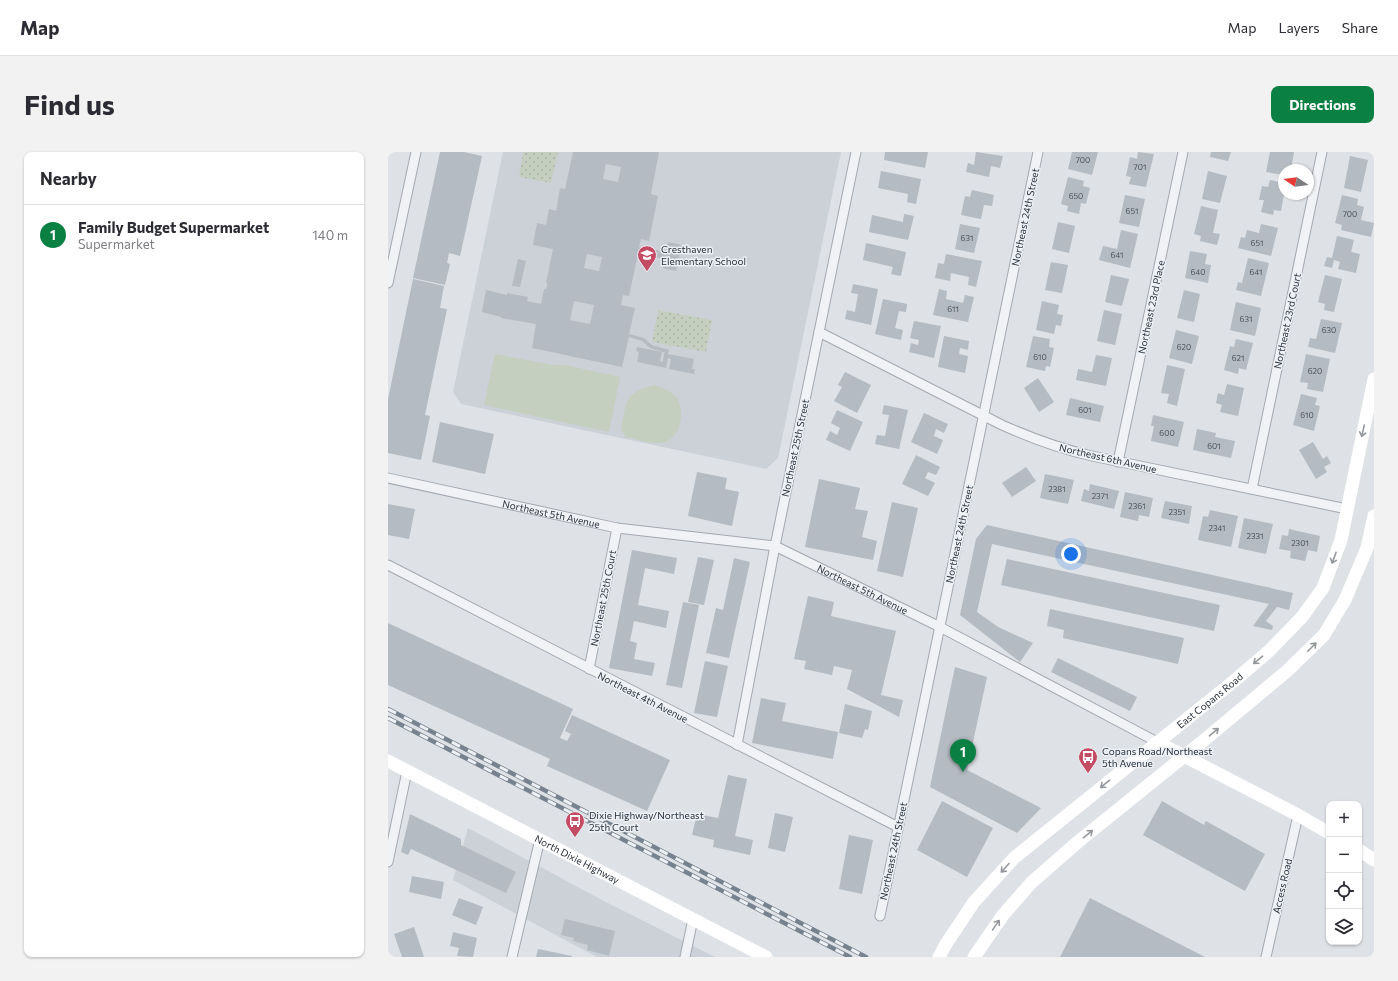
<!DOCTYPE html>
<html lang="en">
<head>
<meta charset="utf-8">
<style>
	body { margin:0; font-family:Commissioner,sans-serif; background:#f2f2f3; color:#2b2b33 }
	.controls { position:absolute; right:12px; bottom:12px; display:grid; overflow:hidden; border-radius:8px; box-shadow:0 1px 3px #0004 }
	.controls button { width:36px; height:36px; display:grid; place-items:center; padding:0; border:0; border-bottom:1px solid #e1e1e2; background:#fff; color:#2b2b33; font:20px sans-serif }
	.compass { position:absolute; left:890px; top:12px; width:36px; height:36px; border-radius:50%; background:#fff; box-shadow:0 1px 3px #0004; rotate:283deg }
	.you { position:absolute; left:683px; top:402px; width:14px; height:14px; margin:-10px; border:3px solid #fff; border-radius:50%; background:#1a73e8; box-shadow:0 0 0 6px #1a73e833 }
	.badge { display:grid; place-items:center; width:26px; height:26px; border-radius:50%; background:#0b8043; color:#fff; font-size:13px; font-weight:700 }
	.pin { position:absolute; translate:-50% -33px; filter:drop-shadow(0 1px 2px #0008) }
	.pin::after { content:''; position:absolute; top:21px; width:14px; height:12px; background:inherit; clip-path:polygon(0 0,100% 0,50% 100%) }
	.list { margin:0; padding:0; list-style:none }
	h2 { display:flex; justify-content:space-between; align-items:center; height:52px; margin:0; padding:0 16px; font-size:17px }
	h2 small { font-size:13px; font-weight:400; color:#7c7c81 }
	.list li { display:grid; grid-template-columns:26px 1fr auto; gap:12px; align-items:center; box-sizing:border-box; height:60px; padding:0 16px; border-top:1px solid #e1e1e2 }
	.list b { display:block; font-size:15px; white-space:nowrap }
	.list p { margin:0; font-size:13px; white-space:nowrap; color:#7c7c81 }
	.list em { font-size:13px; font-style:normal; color:#7c7c81 }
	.icon { flex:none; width:22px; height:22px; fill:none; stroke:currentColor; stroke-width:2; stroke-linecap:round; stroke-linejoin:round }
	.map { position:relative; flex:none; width:986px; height:805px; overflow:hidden; border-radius:8px }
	header { display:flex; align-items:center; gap:24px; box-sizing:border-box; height:56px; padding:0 20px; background:#fff; border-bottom:1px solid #e1e1e2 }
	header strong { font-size:19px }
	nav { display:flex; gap:22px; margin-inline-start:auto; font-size:14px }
	.intro { display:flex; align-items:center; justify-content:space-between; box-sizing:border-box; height:96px; padding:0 24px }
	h1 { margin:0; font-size:28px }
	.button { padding:10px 18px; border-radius:8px; background:#0b8043; color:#fff; font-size:14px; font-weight:700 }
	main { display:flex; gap:24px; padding:0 24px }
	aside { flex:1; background:#fff; border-radius:8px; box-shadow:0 1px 3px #0004 }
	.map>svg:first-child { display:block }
</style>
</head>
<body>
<header>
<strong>Map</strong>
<nav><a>Map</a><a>Layers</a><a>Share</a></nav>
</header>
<div class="intro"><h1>Find us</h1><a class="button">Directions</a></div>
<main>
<aside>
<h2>Nearby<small></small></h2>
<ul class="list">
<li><span class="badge">1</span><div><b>Family Budget Supermarket</b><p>Supermarket</p></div><em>140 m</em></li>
</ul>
</aside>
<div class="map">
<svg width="986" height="805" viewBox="0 0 986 805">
	<defs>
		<pattern id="park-dots" width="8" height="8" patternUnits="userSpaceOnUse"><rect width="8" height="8" fill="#c4cfbf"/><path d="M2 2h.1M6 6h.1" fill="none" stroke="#a8b2a5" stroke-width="1.8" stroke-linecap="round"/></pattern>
	</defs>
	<rect width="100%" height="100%" fill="#dee1e6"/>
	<path fill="#ccd1d7" d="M115,0H453L390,306L378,317L73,252L65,240Z
		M80,676L214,748L327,805H209L65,728Z"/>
	<path fill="url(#park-dots)" d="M135,0H170L163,31L131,25Z
		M270,158L324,168L318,200L264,190Z"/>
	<path fill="#c4cfbf" d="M107,202L166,213H177L232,225L221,280L96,253Z
		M266,233L281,239L290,246C291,251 293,256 293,261C293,276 286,292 269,291C259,291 248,287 238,285L233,278C238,251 236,241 266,233Z"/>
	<path fill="#b5bbc2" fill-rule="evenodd" d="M52,0H76L94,4L72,104L61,101L59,111L62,112L57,133L25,126Z
		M185,0H271L263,42L270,44L261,89L253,87L251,95L278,100L280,90L294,93L288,119L275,116L277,107L250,102L241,144L235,143L233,153L247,156L241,182L256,186L264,193L281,198L280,202L306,207L304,217H307L306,222L281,217L283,207L280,206L278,216L249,210L251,200L248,199L249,195L274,200L272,209L275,210L276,201H278L262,196L254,189L241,185L234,215L144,196L148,172L113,166V165L94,160L98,138L119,143V141L140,145L139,149L153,152L156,137H158L159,134V131H158L165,97L145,93L149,71L158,73L161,57L168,59L172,36L177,37ZM218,12L233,15L230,30L215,27ZM199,102L214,105L211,119L196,116ZM186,149L206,153L202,172L182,168Z
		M497,0H540L537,16L496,8Z
		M588,0L615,4L612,16L603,14L601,25L578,20L580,11L586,13Z
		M684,0H710L704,23L680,17Z
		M750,0L766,2L758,35L741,32L743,25L738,24L742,5L749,7Z
		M823,0H843L840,9L822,5Z
		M882,0H906L903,18H896V23L878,20Z
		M962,4L980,8L973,40L956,36Z
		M493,19L533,27L528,52L519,50L520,42L490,36Z
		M820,19L839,24L832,51L814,47Z
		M680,25L696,29L695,34L702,36L698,52L693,51L691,62L679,59L680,54L673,52Z
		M882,28L896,31V42L893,59L886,58L885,63L873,60L876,48H871L874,34L880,35Z
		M584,38L606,43L604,54L596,53L593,67L573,63L577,44L582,45Z
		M737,43L757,47L751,75L731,71Z
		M954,43L970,47L969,53L976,55L973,68L986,71L983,85L953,78L954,73L947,71Z
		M813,54L830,58L825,81L832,82L829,93L812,89L813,84L806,82Z
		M516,62L526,64L520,88L481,80L484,63L515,70Z
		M670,70L687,74L681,101L664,97Z
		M572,72L592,76L586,101L567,97Z
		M873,72L890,76L883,104L850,96L853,85L857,86L859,78L871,81Z
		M733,78L750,82L742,116L711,108L715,94L729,97Z
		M949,84L966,88L963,100L972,102L968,121L950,117L952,110L946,108L944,116L936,114L939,105L944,106Z
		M478,91L518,100L513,124L503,122L505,115L475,108Z
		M802,99L819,102L817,112L823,113L820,131L797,126Z
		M558,102L594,109L588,135L580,133L581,125L563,121L562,129L547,126L550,111L556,112Z
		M860,106L881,111L873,144L848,138L850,130L854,131Z
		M130,107L138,109L132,135L124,134Z
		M663,110L680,113L674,141L657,138Z
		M723,123L741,127L734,154L717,150Z
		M937,123L954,127L946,160L936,158L937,152L930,150Z
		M25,127L56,134L52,156L59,157L37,263L42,264L33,308L0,301V247Z
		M465,132L490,137L483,173L457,167L459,158L467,160L470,142L463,141Z
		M551,137L559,139L558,147L575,151L577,143L586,145L580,170L545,163Z
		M796,138L812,142L806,170L789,166Z
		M495,147L519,152L518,160L511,159L507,176L515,178L513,188L487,182Z
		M654,149L671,153L669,162L675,163L673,174L668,173L666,182L648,178Z
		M848,150L873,156L867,184L842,178Z
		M716,158L734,162L727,193L709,189Z
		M933,167L954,171L947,201L920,195L922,186L928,187Z
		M526,169L553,174L546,206L521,200L523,191L530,193L531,188L522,186Z
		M788,178L811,184L804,212L781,206Z
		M556,184L581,189L580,198L572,196L571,202L580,204L577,221L550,215Z
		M645,184L662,187L661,195L666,196L662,215L658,214L657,219L638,215Z
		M848,187L865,191L858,218L851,216L850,222L836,218L842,194L846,195Z
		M918,202L942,207L935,240L919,237L920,231L912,230Z
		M708,203L724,206L718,234L688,228L690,217L704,220Z
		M779,213L797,217L789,254L779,251L781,242L773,241Z
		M457,220L483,233L469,261L446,249L454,235L450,233Z
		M650,226L666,250L651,260L636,236Z
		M839,232L856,236L850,264L832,260L834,253L828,251L830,241L836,243Z
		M913,242L929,246L927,253L932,254L926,279L905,273Z
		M682,246L716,254L712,270L678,263Z
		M496,253L520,258L511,297L487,292L489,283L497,284L501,263L494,262Z
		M449,258L475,270L462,299L438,288L442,279L449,283L452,276L443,271Z
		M536,261L560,272L556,281L548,277L546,284L555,288L549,302L523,290Z
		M765,263L796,270L790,295L763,289L766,274H763Z
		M52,270L106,282L97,322L44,310Z
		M809,277L828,281L827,285L847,289L843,306L805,298Z
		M925,290L935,307L939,304L943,311L936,315L939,320L928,327L911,298Z
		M528,303L552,315L548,323L540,320L537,326L547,331L540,344L514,332Z
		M638,315L648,329L624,345L614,331Z
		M309,320L339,326L337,337L351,340L344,374L300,364Z
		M657,322L686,328L680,352L652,346Z
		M431,327L472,336L467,357L480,359L474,385L489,389L485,408L417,395Z
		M702,332L731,339L726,357L693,349L696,337L701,339Z
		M737,340L765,346L761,365L751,363L750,369L732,365Z
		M777,349L804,354L801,372L773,366Z
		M504,350L530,356L515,425L489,419Z
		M0,352L27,357L21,387L0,383Z
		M822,358L850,364L843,395L810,388L815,364L820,365Z
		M856,366L885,372L878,402L850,396Z
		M599,373L905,441L901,458L889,455L878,469L885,474L884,478L865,474L881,452L604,392L589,460L610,475L645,491L632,510L572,463L588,387Z
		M901,377L932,384L929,400L920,398L917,409L902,406L903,399L891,397L894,383L900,384Z
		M244,398L289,406L286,422L257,416L250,453L281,459L278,476L246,469L242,489L249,491L246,507L267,511L264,524L221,516Z
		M310,405L326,408L316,453L300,450Z
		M346,406L362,410L341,506L318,501L328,456L335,458Z
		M619,407L832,453L826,479L613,433Z
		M420,444L446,450L443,464L508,479L493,543L515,548L511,565L459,537L464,518L446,514L444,523L416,517L418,509L406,507Z
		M295,450L311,453L294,536L278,533Z
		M662,457L796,486L790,512L675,486L676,478L659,474Z
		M0,471L185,557L172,586L179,589L183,582L177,579L184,563L282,608L259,659L159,614L162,607L0,533Z
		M670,506L749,545L742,559L663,520Z
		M317,509L340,514L329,565L306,561Z
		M567,515L599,525L579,618L653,656L629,681L542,635Z
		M373,546L398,551L394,569L450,580L445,607L364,591Z
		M457,552L484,559L480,578L477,577L474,586L451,581Z
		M340,623L359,627L347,684L365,688L362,703L325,695L326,688L304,683L309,662L330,666Z
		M554,649L605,676L579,725L529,698Z
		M774,649L816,673L818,669L877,702L857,739L755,683Z
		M387,661L405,665L397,700L380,696Z
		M22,662L73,687V693L128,720L118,741L23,697L20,703L13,700Z
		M461,683L485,688L474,742L451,737Z
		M24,724L56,730L53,747L21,740Z
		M71,746L95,755L88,773L64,763Z
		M702,746L817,805H672Z
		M177,767L227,779L221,804L199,798L200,793L185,789L186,786L173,783Z
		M26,775L36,805H14L6,782Z
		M65,780L89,786L85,805L69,804L71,796L62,794Z
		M150,797L184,804V805H148Z"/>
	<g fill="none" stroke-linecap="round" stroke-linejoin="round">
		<defs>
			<g id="street">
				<path d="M0,131L28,0"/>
				<path d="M431,180L614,273C643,286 673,297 704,304L959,357"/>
				<path d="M730,310L795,0"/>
				<path id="s1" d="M0,326L229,376L387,394L552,475L769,590"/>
				<path d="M864,337L934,0"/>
				<path d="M0,413L510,675"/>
				<path d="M201,517L229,376"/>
				<path d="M349,593L387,394L468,0"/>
				<path d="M0,710L19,619"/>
				<path d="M492,764L650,0"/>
				<path d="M124,805L152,687"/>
				<path d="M297,805L305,767"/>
				<path d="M878,805L910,663"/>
			</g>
		</defs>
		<use href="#street" stroke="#a4a8af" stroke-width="11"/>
		<use href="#street" stroke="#f0f2f5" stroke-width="9"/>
		<g stroke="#fff" stroke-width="13">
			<path d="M769,590L910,663L941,681"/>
			<path id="s2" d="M0,609L378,805"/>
			<path d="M971,698L986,708"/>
			<path id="s3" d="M551,805L558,792L586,750L626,706L846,529L881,499L914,465L935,436L953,388L986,227"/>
			<path d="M586,805L615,763L644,730L691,689L820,585L899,519L936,483L957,448L979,396L986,364"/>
		</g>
		<defs>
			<path id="rail" d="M0,557L478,805
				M0,566L462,805"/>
		</defs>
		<use href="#rail" stroke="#78828e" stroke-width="4.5"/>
		<use href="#rail" stroke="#edf0f4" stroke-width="3" stroke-dasharray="9" stroke-linecap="butt"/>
	</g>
	<defs><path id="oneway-shaft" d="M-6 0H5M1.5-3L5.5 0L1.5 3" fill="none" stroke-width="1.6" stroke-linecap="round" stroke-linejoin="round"/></defs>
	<g stroke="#94989d">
		<use href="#oneway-shaft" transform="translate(975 279) rotate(102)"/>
		<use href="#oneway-shaft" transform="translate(946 406) rotate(110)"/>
		<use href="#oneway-shaft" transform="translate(924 495) rotate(-45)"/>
		<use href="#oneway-shaft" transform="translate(870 508) rotate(140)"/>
		<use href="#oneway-shaft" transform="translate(826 580) rotate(-40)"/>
		<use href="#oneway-shaft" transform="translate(717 632) rotate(141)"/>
		<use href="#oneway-shaft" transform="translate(700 682) rotate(-39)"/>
		<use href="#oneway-shaft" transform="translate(617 716) rotate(132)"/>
		<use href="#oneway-shaft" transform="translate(608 773) rotate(-55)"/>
	</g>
	<defs>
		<symbol id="school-pin" viewBox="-11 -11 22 30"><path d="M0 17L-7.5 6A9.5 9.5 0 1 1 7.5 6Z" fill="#c34b63" stroke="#edf0f4"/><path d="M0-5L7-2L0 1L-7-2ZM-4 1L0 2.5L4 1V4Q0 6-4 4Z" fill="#fff"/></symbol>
		<symbol id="bus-pin" viewBox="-11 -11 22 30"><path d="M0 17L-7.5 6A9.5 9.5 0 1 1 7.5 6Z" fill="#c34b63" stroke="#edf0f4"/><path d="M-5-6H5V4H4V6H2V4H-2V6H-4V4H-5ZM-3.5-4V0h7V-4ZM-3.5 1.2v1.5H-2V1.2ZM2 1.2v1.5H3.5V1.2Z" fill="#fff"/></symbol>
	</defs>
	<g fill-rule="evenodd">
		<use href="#school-pin" x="248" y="92" width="22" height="30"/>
		<use href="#bus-pin" x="689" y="594" width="22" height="30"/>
		<use href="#bus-pin" x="176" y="658" width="22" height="30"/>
	</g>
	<g text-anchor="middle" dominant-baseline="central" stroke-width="3" stroke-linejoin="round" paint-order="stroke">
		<g font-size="8" fill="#4b535d">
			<text x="695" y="8">700</text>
			<text x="752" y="15">701</text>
			<text x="688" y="44">650</text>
			<text x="744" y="59">651</text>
			<text x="962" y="62">700</text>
			<text x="579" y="86">631</text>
			<text x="869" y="91">651</text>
			<text x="729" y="103">641</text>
			<text x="810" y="120">640</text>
			<text x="868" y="120">641</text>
			<text x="565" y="157">611</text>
			<text x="858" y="167">631</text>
			<text x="941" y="178">630</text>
			<text x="796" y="195">620</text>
			<text x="652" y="205">610</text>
			<text x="850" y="206">621</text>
			<text x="927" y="219">620</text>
			<text x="697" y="258">601</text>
			<text x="919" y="263">610</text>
			<text x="779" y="281">600</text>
			<text x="826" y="294">601</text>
			<text x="669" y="337">2381</text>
			<text x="712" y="344">2371</text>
			<text x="749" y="354">2361</text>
			<text x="789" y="360">2351</text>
			<text x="829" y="376">2341</text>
			<text x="867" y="384">2331</text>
			<text x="912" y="391">2301</text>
		</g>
		<g font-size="10" fill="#28303b" stroke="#edf0f4">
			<text transform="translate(637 65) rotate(-78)">Northeast 24th Street</text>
			<text transform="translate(763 155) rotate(-78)">Northeast 23rd Place</text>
			<text transform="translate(899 169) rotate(-78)">Northeast 23rd Court</text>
			<text transform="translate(407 296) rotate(-78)">Northeast 25th Street</text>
			<text transform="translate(720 306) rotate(13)">Northeast 6th Avenue</text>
			<text stroke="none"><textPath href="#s1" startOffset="167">Northeast 5th Avenue</textPath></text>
			<text transform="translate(571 382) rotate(-78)">Northeast 24th Street</text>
			<text stroke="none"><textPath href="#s1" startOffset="491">Northeast 5th Avenue</textPath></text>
			<text transform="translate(215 446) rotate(-79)">Northeast 25th Court</text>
			<text transform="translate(255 545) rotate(27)">Northeast 4th Avenue</text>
			<text stroke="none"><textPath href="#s3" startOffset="376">East Copans Road</textPath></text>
			<text transform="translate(505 699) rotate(-78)">Northeast 24th Street</text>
			<text stroke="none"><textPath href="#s2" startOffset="213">North Dixie Highway</textPath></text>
			<text transform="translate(894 734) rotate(-77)">Access Road</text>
		</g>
		<g font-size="10" fill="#28303b" stroke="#edf0f4" text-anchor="start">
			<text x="273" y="97">Cresthaven<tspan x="273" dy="12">Elementary School</tspan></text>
			<text x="714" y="599">Copans Road/Northeast<tspan x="714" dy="12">5th Avenue</tspan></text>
			<text x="201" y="663">Dixie Highway/Northeast<tspan x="201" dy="12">25th Court</tspan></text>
		</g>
	</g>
</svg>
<div class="controls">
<button>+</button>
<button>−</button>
<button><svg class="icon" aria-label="locate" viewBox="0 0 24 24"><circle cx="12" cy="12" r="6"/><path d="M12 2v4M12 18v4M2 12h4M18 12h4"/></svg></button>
<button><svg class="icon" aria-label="layers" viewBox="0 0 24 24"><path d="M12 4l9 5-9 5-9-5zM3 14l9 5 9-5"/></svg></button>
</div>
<svg class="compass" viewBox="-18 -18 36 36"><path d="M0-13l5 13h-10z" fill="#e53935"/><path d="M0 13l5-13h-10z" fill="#7c7c81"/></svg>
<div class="you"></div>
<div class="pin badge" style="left:575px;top:620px">1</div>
</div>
</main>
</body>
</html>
